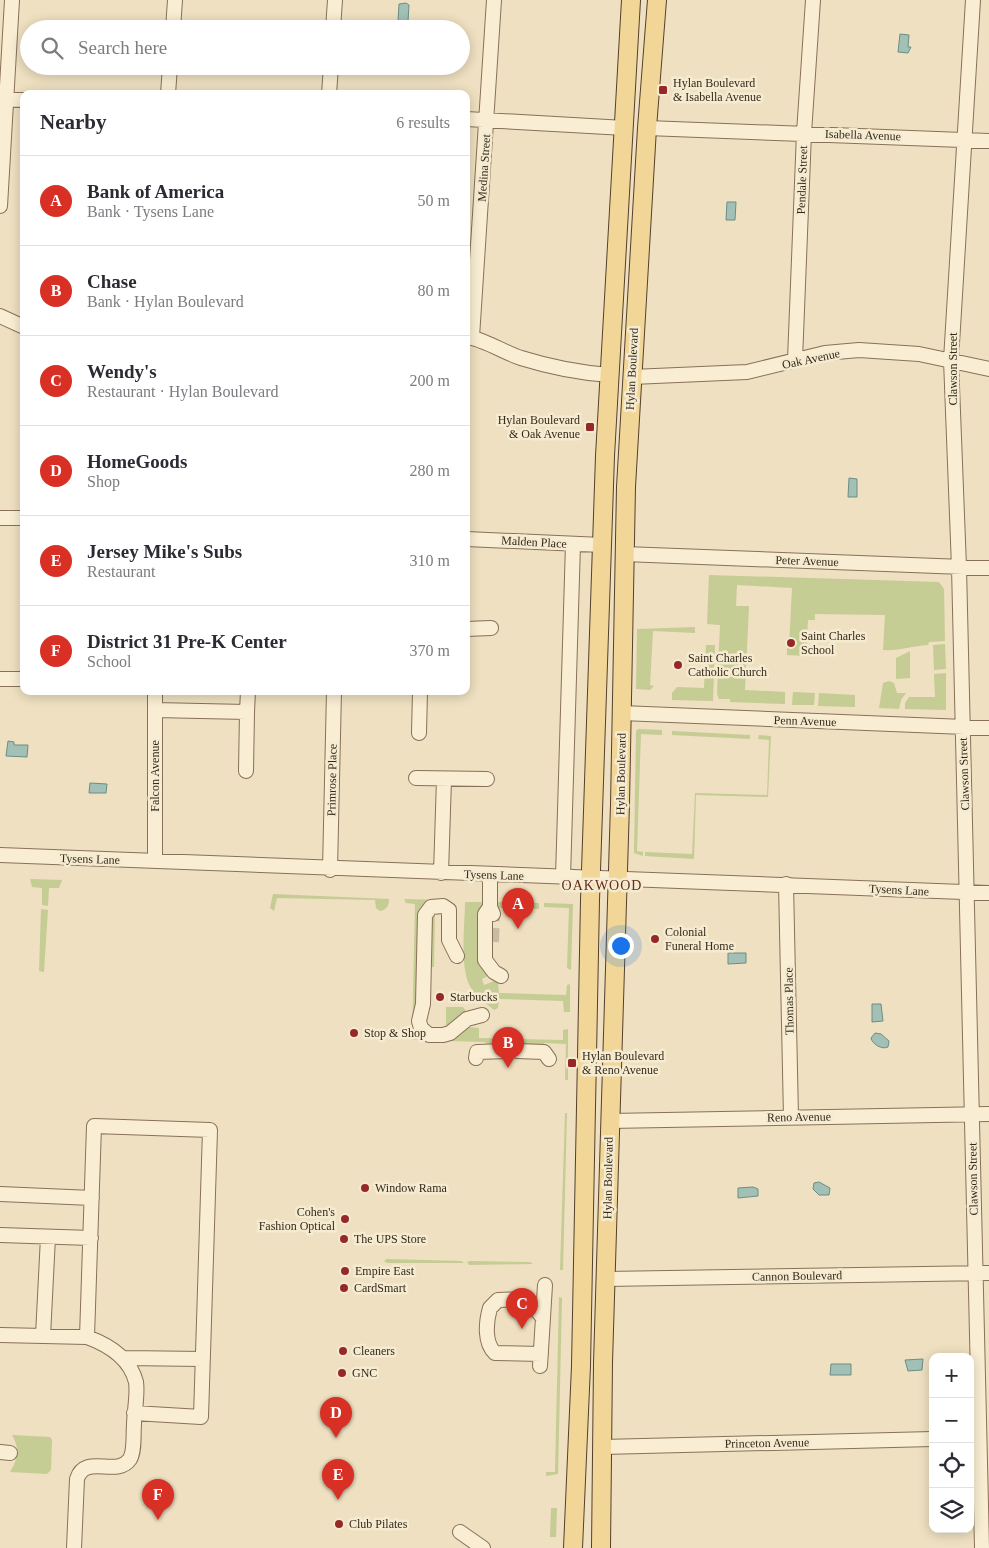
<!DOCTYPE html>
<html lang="en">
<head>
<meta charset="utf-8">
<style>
	body { margin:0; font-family:Georgia,serif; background:#f7f7f7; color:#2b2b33 }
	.controls { position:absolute; right:15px; bottom:15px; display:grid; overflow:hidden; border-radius:10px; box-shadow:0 2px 12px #0003 }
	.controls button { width:45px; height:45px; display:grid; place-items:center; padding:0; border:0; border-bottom:1px solid #e1e1e2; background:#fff; color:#2b2b33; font:25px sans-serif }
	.you { position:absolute; left:620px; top:945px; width:18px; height:18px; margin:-12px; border:4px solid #fff; border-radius:50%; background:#1a73e8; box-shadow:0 0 0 8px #1a73e833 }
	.badge { display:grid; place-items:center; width:32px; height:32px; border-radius:50%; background:#d93025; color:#fff; font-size:16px; font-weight:700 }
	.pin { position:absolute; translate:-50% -41px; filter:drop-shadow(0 1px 2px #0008) }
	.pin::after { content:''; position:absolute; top:26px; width:18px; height:15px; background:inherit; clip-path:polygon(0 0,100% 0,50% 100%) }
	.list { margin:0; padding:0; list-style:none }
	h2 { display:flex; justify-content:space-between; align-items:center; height:65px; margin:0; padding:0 20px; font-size:21px }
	h2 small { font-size:16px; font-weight:400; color:#7c7c81 }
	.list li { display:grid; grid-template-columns:32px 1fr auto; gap:15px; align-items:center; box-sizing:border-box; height:90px; padding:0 20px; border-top:1px solid #e1e1e2 }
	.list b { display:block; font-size:19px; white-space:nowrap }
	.list p { margin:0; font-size:16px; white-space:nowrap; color:#7c7c81 }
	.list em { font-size:16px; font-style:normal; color:#7c7c81 }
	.icon { flex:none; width:28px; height:28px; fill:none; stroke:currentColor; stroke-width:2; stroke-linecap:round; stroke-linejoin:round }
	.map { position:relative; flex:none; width:989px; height:1548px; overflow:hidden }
	.search { position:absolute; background:#fff; box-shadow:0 2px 12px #0003; left:20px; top:20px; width:450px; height:55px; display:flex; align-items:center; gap:12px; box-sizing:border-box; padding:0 18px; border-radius:28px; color:#7c7c81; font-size:19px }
	.panel { position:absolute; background:#fff; box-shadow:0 2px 12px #0003; left:20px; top:90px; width:450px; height:605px; border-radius:10px }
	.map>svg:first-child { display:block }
</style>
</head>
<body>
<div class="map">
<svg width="989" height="1548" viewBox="0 0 989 1548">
	<rect width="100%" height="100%" fill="#eee0c0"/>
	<path fill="#c5cc94" d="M709,575L939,582L944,589L945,641L929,642L928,645C911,646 899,651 883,650L885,615L815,614V620H808L806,656L787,655V648H789L792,588L737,585L736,606H749L745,690L785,692V704L730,702V699H719L717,694L720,625L707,624Z
		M695,627V633L653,631L650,685L654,686L650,690L636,689L637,629Z
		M945,644L946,669L934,670L933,645Z
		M706,645H715L713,701L672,700V693L677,687L704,688Z
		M910,651V678L896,679V658Z
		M946,673V710L905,709V703L909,697H935L934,674Z
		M889,681L894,683L897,693H906L901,700L899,709L879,708L883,683Z
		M793,692L815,693L814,705H792Z
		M819,693L855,695V707L818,706Z
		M638,729L662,730V735L641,734L637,851L643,852V856L634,853L636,731Z
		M672,731L750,735V739L672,735Z
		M759,735L771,736L768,797L696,795L694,859L645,856V852L692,854L695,793L767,795L769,740L758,739Z
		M30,879L62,880L59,888H49L48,906L42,905V888L32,887Z
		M273,894L389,899C389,905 387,910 380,911L376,908L375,900L277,898L274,911L270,908Z
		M404,899L442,900L431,905L421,1035L468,1027L479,1028V1038L563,1040V1030L568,1029V1080H565L566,1044L544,1043L543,1047L486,1045L485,1042L412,1040L415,904L406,903Z
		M465,902H488L483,967L488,976L482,979L484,985L494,981L498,982L499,993L566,995L567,985L570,984V1012H564L563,1001L499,999L498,1008L494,1010C486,1003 476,997 471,988C459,968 465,925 465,902Z
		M498,902L539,903V909L498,908Z
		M544,903L573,904L571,970L567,968L569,908L544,907Z
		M41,909L48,910L44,972L39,971Z
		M435,913L434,967H430L431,915Z
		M446,1007H463L466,1011L446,1027Z
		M565,1113H567L563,1270H560Z
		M387,1259L461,1261L464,1263H387L384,1261Z
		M470,1261L530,1262L533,1264L469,1265L467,1262Z
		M559,1297L562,1298L558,1474L546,1476V1472H555Z
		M12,1435L50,1437L52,1440L51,1470L47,1474L10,1472C18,1460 20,1448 12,1435Z
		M551,1508H557L556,1537H550Z"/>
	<path fill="#a3c0b7" stroke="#6a8e85" d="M406,3L409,5L408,21H398L399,4Z
		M900,34L909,35L908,47H911L908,53L898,52Z
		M727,202H736L735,220H726Z
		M849,478L857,479V497H848Z
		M8,741L14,742V745H28L27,757L6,756Z
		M90,783L107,784L106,793H89Z
		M728,953H746V963L728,964Z
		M872,1004H881L883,1021L872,1022Z
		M875,1033L881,1034L889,1041L888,1047C882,1050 872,1044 871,1038Z
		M819,1182L830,1188L829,1195H819L813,1189L814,1183Z
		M753,1187L758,1189V1196L738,1198V1188Z
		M923,1359L922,1370L908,1371L905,1360Z
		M831,1364H851V1375H830Z"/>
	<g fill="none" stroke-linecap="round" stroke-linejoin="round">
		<path stroke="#c9bb9f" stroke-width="14" stroke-dasharray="14 7" stroke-linecap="butt" d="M492,942L493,914"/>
		<defs>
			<path id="minor" d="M973,0L951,360L959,567L982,1548
				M173,29L175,0
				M333,29L335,0
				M168,94L170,66
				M329,94L331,66
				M0,99L24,100
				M466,119L625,128
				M647,128L989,141
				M0,206L12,0
				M0,316L24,327
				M466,337C482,338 505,353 521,358C550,367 580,373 610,375
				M472,337L494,0
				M795,360L804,133L813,0
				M632,377L747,372L825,353L859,350L919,354L989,369
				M0,518H24
				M466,539L602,545
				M624,554L989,568
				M466,629L491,628
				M0,679H24
				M155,710L247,712L246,771
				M247,712L248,691
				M621,713L989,728
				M419,733L420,691
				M416,778L487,779
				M0,855L989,893
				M155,861V691
				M330,870L334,691
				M441,873L444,779
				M490,875V907L493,914
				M563,877L573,544
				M786,884L791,1117
				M490,907L485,914V960L494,972L501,976
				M457,956L449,940V910L443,906L431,907L425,915L423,1004L419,1021L421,1028L429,1035H443L450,1033L467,1019L482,1015
				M517,1051L544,1052L549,1059
				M476,1058L477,1052L508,1051
				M609,1121L989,1114
				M0,1194L92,1198
				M0,1235L91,1238
				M605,1279L989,1273
				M0,1335L87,1337C109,1345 130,1358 136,1382C138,1395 134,1412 134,1425C133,1435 135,1450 130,1459C117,1478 85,1453 77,1479L74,1548
				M43,1336L48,1237
				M87,1337L94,1126L210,1130L201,1417L134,1413
				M541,1354L495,1353C484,1343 486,1322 490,1308L498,1300C521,1298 530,1300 543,1318
				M124,1358L203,1359
				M540,1366L545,1285
				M602,1447L933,1439
				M0,1452L10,1453
				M460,1532L483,1548"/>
			<path id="major" d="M573,1548L581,1366L590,900L605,456L631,0
				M601,1548L603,1363L620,804L626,487L647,128L657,0"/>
		</defs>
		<use href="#minor" stroke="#877158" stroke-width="16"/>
		<use href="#major" stroke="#543f2c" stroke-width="20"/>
		<use href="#minor" stroke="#f9eed3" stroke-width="14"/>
		<use href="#major" stroke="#f2d697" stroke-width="18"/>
	</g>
	<g fill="#962828" stroke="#f5ebd0" stroke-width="2">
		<rect x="658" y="85" width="10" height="10" rx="2.5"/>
		<rect x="585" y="422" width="10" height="10" rx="2.5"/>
		<circle cx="791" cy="643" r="5"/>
		<circle cx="678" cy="665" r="5"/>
		<circle cx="655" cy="939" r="5"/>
		<circle cx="440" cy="997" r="5"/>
		<circle cx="354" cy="1033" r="5"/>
		<rect x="567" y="1058" width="10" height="10" rx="2.5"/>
		<circle cx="365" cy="1188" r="5"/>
		<circle cx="345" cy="1219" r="5"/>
		<circle cx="344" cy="1239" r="5"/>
		<circle cx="345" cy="1271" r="5"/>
		<circle cx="344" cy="1288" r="5"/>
		<circle cx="343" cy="1351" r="5"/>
		<circle cx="342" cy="1373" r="5"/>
		<circle cx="339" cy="1524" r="5"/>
	</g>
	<g text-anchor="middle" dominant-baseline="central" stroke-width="5" stroke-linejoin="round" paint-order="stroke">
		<g font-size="12" fill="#36291c" stroke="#f5ebd0" text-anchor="start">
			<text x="673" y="83">Hylan Boulevard<tspan x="673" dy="14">&amp; Isabella Avenue</tspan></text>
			<text x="580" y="420" text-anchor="end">Hylan Boulevard<tspan x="580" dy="14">&amp; Oak Avenue</tspan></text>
			<text x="801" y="636">Saint Charles<tspan x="801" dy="14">School</tspan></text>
			<text x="688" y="658">Saint Charles<tspan x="688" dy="14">Catholic Church</tspan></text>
			<text x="665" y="932">Colonial<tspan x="665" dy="14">Funeral Home</tspan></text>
			<text x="450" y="997">Starbucks</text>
			<text x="364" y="1033">Stop &amp; Shop</text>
			<text x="582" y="1056">Hylan Boulevard<tspan x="582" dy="14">&amp; Reno Avenue</tspan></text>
			<text x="375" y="1188">Window Rama</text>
			<text x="335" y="1212" text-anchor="end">Cohen's<tspan x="335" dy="14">Fashion Optical</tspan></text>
			<text x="354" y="1239">The UPS Store</text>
			<text x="355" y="1271">Empire East</text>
			<text x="354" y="1288">CardSmart</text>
			<text x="353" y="1351">Cleaners</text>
			<text x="352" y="1373">GNC</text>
			<text x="349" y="1524">Club Pilates</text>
		</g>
		<g font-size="12" fill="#36291c" stroke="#f5ebd0">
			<text transform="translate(863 135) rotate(2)">Isabella Avenue</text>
			<text transform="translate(484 168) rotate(-86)">Medina Street</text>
			<text transform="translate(802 180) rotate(-88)">Pendale Street</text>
			<text transform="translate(811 359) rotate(-12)">Oak Avenue</text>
			<text transform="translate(632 369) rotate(-87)">Hylan Boulevard</text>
			<text transform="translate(953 369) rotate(-90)">Clawson Street</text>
			<text transform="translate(534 542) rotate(3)">Malden Place</text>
			<text transform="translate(807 561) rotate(2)">Peter Avenue</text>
			<text transform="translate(805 721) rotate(2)">Penn Avenue</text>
			<text transform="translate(621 774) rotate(-89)">Hylan Boulevard</text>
			<text transform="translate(964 774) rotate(-92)">Clawson Street</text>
			<text transform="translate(155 776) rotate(-90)">Falcon Avenue</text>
			<text transform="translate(332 780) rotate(-89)">Primrose Place</text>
			<text transform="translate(90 859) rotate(2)">Tysens Lane</text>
			<text transform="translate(494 875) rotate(2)">Tysens Lane</text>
			<text transform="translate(899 890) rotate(3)">Tysens Lane</text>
			<text transform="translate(789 1001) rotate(-91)">Thomas Place</text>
			<text transform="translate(799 1117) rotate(-1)">Reno Avenue</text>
			<text transform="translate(608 1178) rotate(-89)">Hylan Boulevard</text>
			<text transform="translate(973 1179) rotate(-91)">Clawson Street</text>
			<text transform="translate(797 1276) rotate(-1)">Cannon Boulevard</text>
			<text transform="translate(767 1443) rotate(-1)">Princeton Avenue</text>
		</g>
		<g font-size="14" letter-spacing="1" fill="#632b1c" stroke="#f5ebd0">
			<text x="602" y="885">OAKWOOD</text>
		</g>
	</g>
</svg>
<div class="controls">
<button>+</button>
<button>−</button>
<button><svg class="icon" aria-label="locate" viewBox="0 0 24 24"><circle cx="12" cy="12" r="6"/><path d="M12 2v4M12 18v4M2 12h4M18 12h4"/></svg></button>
<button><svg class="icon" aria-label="layers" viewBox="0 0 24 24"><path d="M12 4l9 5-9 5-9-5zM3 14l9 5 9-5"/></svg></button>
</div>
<div class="you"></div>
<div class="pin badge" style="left:518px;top:929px">A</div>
<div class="pin badge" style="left:508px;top:1068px">B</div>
<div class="pin badge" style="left:522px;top:1329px">C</div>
<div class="pin badge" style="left:336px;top:1438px">D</div>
<div class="pin badge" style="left:338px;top:1500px">E</div>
<div class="pin badge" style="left:158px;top:1520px">F</div>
<div class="search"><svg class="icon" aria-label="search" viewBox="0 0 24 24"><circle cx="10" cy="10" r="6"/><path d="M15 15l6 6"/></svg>Search here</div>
<section class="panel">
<h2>Nearby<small>6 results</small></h2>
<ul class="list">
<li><span class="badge">A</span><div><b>Bank of America</b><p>Bank · Tysens Lane</p></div><em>50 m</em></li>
<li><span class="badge">B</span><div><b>Chase</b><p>Bank · Hylan Boulevard</p></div><em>80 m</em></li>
<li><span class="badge">C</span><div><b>Wendy's</b><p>Restaurant · Hylan Boulevard</p></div><em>200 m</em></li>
<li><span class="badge">D</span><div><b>HomeGoods</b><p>Shop</p></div><em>280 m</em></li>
<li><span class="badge">E</span><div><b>Jersey Mike's Subs</b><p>Restaurant</p></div><em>310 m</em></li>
<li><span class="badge">F</span><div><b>District 31 Pre-K Center</b><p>School</p></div><em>370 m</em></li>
</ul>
</section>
</div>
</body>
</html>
